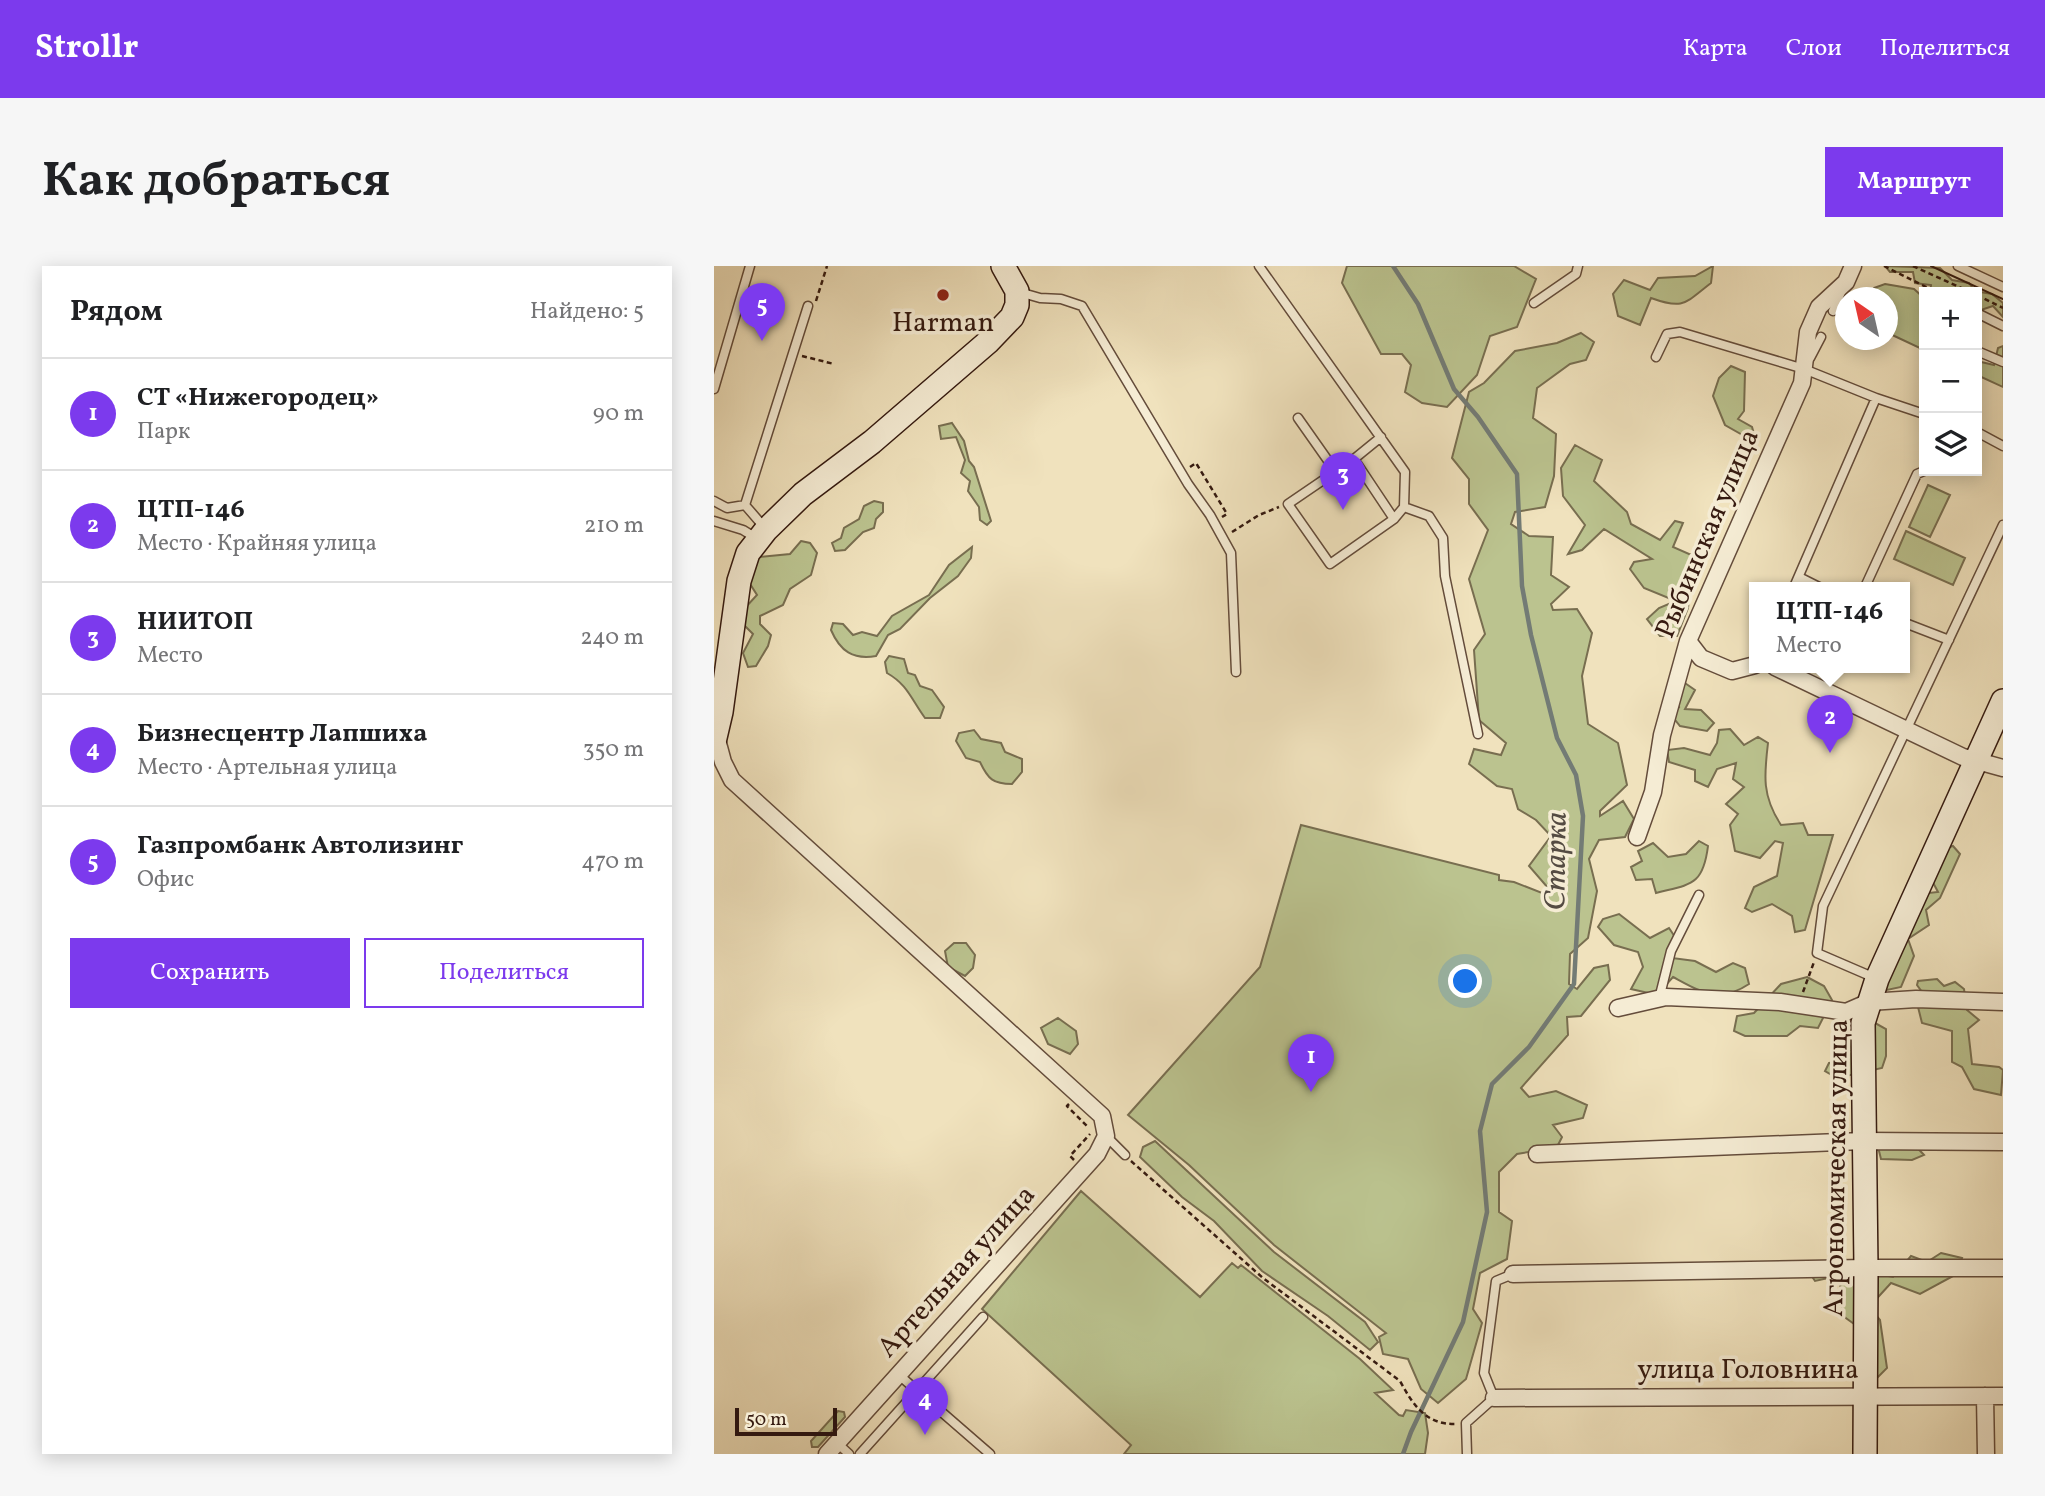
<!DOCTYPE html>
<html lang="ru">
<head>
<meta charset="utf-8">
<style>
	body { margin:0; font-family:Vollkorn,serif; background:#f6f6f6; color:#202124 }
	.controls { position:absolute; right:21px; top:21px; display:grid; overflow:hidden; border-radius:0px; box-shadow:0 4px 18px #0003 }
	.controls button { width:63px; height:63px; display:grid; place-items:center; padding:0; border:0; border-bottom:2px solid #e0e0e0; background:#fff; color:#202124; font:35px sans-serif }
	.compass { position:absolute; left:1121px; top:21px; width:63px; height:63px; border-radius:50%; background:#fff; box-shadow:0 4px 18px #0003; rotate:326deg }
	.scale { position:absolute; left:21px; bottom:18px; width:102px; box-sizing:border-box; padding-left:7px; border:4px solid #351a10; border-top:0; font-size:19px; line-height:24px; white-space:nowrap; color:#351a10; -webkit-text-stroke:5px #f5ecd4; paint-order:stroke }
	.you { position:absolute; left:752px; top:716px; width:24px; height:24px; margin:-18px; border:5px solid #fff; border-radius:50%; background:#1a73e8; box-shadow:0 0 0 10px #1a73e833 }
	.badge { display:grid; place-items:center; width:46px; height:46px; border-radius:50%; background:#7c3aed; color:#fff; font-size:23px; font-weight:700 }
	.pin { position:absolute; translate:-50% -58px; filter:drop-shadow(0 2px 4px #0008) }
	.pin::after { content:''; position:absolute; top:37px; width:24px; height:21px; background:inherit; clip-path:polygon(0 0,100% 0,50% 100%) }
	.popup { position:absolute; left:1035px; top:316px; width:161px; height:91px; box-sizing:border-box; display:grid; place-content:center; border-radius:0px; background:#fff; filter:drop-shadow(0 2px 5px #0005); font-size:23px; white-space:nowrap; color:#757577 }
	.popup b { font-size:26px; color:#202124 }
	.popup::after { content:''; position:absolute; left:50%; top:100%; margin-left:-14px; border:14px solid transparent; border-top-color:#fff }
	.list { margin:0; padding:0; list-style:none }
	h2 { display:flex; justify-content:space-between; align-items:center; height:91px; margin:0; padding:0 28px; font-size:30px }
	h2 small { font-size:23px; font-weight:400; color:#757577 }
	.list li { display:grid; grid-template-columns:46px 1fr auto; gap:21px; align-items:center; box-sizing:border-box; height:112px; padding:0 28px; border-top:2px solid #e0e0e0 }
	.list b { display:block; font-size:26px; white-space:nowrap }
	.list p { margin:0; font-size:23px; white-space:nowrap; color:#757577 }
	.list em { font-size:23px; font-style:normal; color:#757577 }
	.actions { display:flex; gap:14px; padding:21px 28px }
	.actions a { flex:1; padding:16px 0; border:2px solid #7c3aed; border-radius:0px; text-align:center; font-size:24px; color:#7c3aed }
	.actions .main { background:#7c3aed; color:#fff }
	.icon { flex:none; width:38px; height:38px; fill:none; stroke:currentColor; stroke-width:2; stroke-linecap:round; stroke-linejoin:round }
	.map { position:relative; flex:none; width:1289px; height:1188px; overflow:hidden; border-radius:0px }
	header { display:flex; align-items:center; gap:42px; box-sizing:border-box; height:98px; padding:0 35px; background:#7c3aed; color:#fff }
	header strong { font-size:33px }
	nav { display:flex; gap:38px; margin-inline-start:auto; font-size:24px }
	.intro { display:flex; align-items:center; justify-content:space-between; box-sizing:border-box; height:168px; padding:0 42px }
	h1 { margin:0; font-size:49px }
	.button { padding:18px 32px; border-radius:0px; background:#7c3aed; color:#fff; font-size:24px; font-weight:700 }
	main { display:flex; gap:42px; padding:0 42px }
	aside { flex:1; background:#fff; border-radius:0px; box-shadow:0 4px 18px #0003 }
	.map>svg:first-child { display:block }
</style>
</head>
<body>
<header>
<strong>Strollr</strong>
<nav><a>Карта</a><a>Слои</a><a>Поделиться</a></nav>
</header>
<div class="intro"><h1>Как добраться</h1><a class="button">Маршрут</a></div>
<main>
<aside>
<h2>Рядом<small>Найдено: 5</small></h2>
<ul class="list">
<li><span class="badge">1</span><div><b>СТ «Нижегородец»</b><p>Парк</p></div><em>90 m</em></li>
<li><span class="badge">2</span><div><b>ЦТП-146</b><p>Место · Крайняя улица</p></div><em>210 m</em></li>
<li><span class="badge">3</span><div><b>НИИТОП</b><p>Место</p></div><em>240 m</em></li>
<li><span class="badge">4</span><div><b>Бизнесцентр Лапшиха</b><p>Место · Артельная улица</p></div><em>350 m</em></li>
<li><span class="badge">5</span><div><b>Газпромбанк Автолизинг</b><p>Офис</p></div><em>470 m</em></li>
</ul>
<div class="actions"><a class="main">Сохранить</a><a>Поделиться</a></div>
</aside>
<div class="map">
<svg width="1289" height="1188" viewBox="0 0 1289 1188">
	<rect width="100%" height="100%" fill="#f0e2bd"/>
	<filter id="stains"><feTurbulence type="fractalNoise" baseFrequency=".00286" numOctaves="4"/><feColorMatrix values="0 0 0 0 .2 0 0 0 0 .09 0 0 0 0 .02 0 0 0 .5 -.17"/></filter>
	<radialGradient id="worn" r=".72"><stop offset=".6" stop-color="#630" stop-opacity="0"/><stop offset="1" stop-color="#630" stop-opacity=".3"/></radialGradient>
	<path fill="#bbc38f" stroke="#786e50" stroke-width="2" d="M633,0H800L822,13L803,61L776,70L763,109L733,141L708,137L691,126L697,99L688,88H667L628,17Z
		M999,0L997,17C971,37 970,44 937,32L926,59L904,50L899,28L910,14L936,24L944,12L981,10Z
		M1171,0L1226,2L1238,14L1255,17L1261,25L1278,28L1289,37V51L1279,40L1267,44L1263,42V26H1216L1217,19L1201,17L1199,6H1176Z
		M1171,18L1200,23L1210,32V84L1174,67V32L1160,31V22Z
		M867,67L880,76L872,94L856,98L823,122L819,152L842,168L840,210L831,241L801,246L797,258L815,270L839,271L837,309L855,321L837,338L839,344L863,343L878,367L868,410L874,458L904,477L913,519L886,545V550L909,535L920,553L911,571L885,574L875,593L883,625L874,672L856,688L855,718L863,723L880,702L894,699L896,714L867,750L853,751L854,769L807,822L815,831L842,825L873,839L869,852L839,859L848,871L843,881L803,888L785,906V946L798,955L793,993L766,1007L759,1043L768,1057L752,1113L724,1137L707,1123L694,1093L669,1088L665,1071L672,1067L560,979L475,899L414,849L546,701L587,559L785,609V614L800,616L833,629L835,623L815,600L837,570L822,554L804,543L798,523L783,520L755,498L760,483L787,489L792,477L765,454L760,384L771,368L755,313L774,264L755,238V213L738,192L755,126L770,117L801,85L843,77Z
		M1289,80V121L1263,109V95L1280,99L1284,82Z
		M1017,100L1031,106L1030,145L1024,153L1038,161L1040,168L1032,171L1011,159L999,130L1005,112Z
		M238,157L250,175L255,195L260,201L277,255L273,259L266,254L265,241L254,225L256,215L247,207L251,194L242,171L227,173L225,160Z
		M861,179L888,194L880,215L913,246L917,258L946,274L961,255L969,257L959,281L991,295L976,324L974,342L963,370H946L933,353L945,342L962,335L930,322L916,303L920,296L938,293L890,263L868,284L854,288L871,259L849,230L847,202Z
		M1214,219L1236,229L1216,271L1195,261Z
		M160,235L169,237V246L162,253L160,262L149,266L131,284L121,285L118,277L127,272L130,262L145,253L150,240Z
		M1192,265L1251,292L1239,319L1180,293Z
		M87,275L96,277L103,287L97,309L76,323L69,339L46,350V358L57,369L54,380L42,400L34,401L29,387L39,368L30,359L31,342L43,329L31,310L32,301L45,291L76,288Z
		M258,281L257,292L244,310L216,332L186,363L174,369L162,390C139,394 126,385 117,364L119,357L129,358L139,369L148,366L163,370L178,350L215,329L235,299Z
		M175,390L190,393L194,407L201,409L206,420L218,424L230,441L226,452H211C197,433 194,419 173,407L171,396Z
		M968,415L981,424L971,443L987,444L1000,457L993,465L966,460L958,450L965,441L955,432Z
		M1016,463L1030,479L1044,471L1054,477C1050,510 1048,530 1067,559L1089,557L1094,569H1119L1091,664L1081,666L1078,650L1058,638L1038,646L1031,642L1040,621L1063,610L1069,577L1061,575L1046,592L1021,585L1016,559L1024,548L1012,538L1030,521L1019,513L1022,497L1003,503L994,521L981,515V504L955,496L953,484L970,482L996,489L1003,477L1005,464Z
		M260,464L267,473L287,477L291,486L308,493V506L298,518C279,518 274,513 266,496L252,492L242,475L245,467Z
		M985,575L994,580C989,620 977,618 942,627L938,613L922,614L917,601L928,595L924,585L939,577L954,591L972,588Z
		M1239,580L1246,588L1226,632L1212,644L1215,659L1194,673L1200,690L1187,721L1173,724L1166,715L1206,628L1224,626L1215,609L1226,584Z
		M905,648L936,672L955,662L965,677L958,692L981,695L1002,706L1019,697L1031,702L1035,718C1005,738 987,726 959,711L943,729L917,723L929,701L924,686L900,679L884,661L889,653Z
		M240,677H252L261,689L259,702L251,710L234,701L231,685Z
		M1093,711L1110,720L1118,734L1104,762L1086,760L1073,770H1031L1020,765L1023,750L1040,747L1067,718Z
		M1223,713L1230,720L1241,716L1250,723L1253,744L1265,754L1254,763L1258,798L1285,801L1289,804L1287,829L1260,823L1248,801L1238,796V765L1208,757L1204,741L1211,730L1203,719L1204,715Z
		M344,752L362,765L364,778L356,788L334,778L327,762Z
		M1161,757L1172,763V790L1168,802L1123,812L1111,805L1115,797L1124,796L1133,781L1123,775L1120,762Z
		M1195,873L1210,889L1198,894L1167,893L1164,881Z
		M441,875L560,986L651,1056L664,1076L656,1084L614,1050L548,1005L500,955L468,931L426,891L429,881Z
		M367,925L486,1031L518,997L524,1002L527,999L646,1093L679,1124L661,1127L685,1149L689,1150L692,1144L711,1147L714,1167L711,1188H410L417,1179L268,1043Z
		M1227,987L1248,992L1241,1009L1206,1028L1177,1017L1155,1041L1166,1054L1173,1102L1164,1111L1140,1098L1147,1063L1129,1050L1126,1016L1119,1011L1101,1015L1095,1006L1142,1004L1179,1011L1197,990L1213,996Z
		M124,1145L130,1146L131,1151L104,1181H98L97,1175Z"/>
	<g fill="none" stroke-linecap="round" stroke-linejoin="round">
		<path stroke="#737b75" stroke-width="4.5" d="M679,0L704,38L740,123L764,151L803,208L808,320L817,369L843,472L862,509L869,550L860,718L815,781L778,818L766,865L773,946L749,1056L697,1166L689,1188"/>
		<defs>
			<path id="lane" d="M545,0L691,206L690,241L680,253L616,298L574,238L640,193L667,171
				M1244,0L1289,21
				M305,26L326,32L347,33L368,40L474,218L496,249L517,287L522,406
				M820,37L862,8L864,0
				M1119,45L1127,26
				M1263,47L1289,60
				M1263,85L1289,96
				M942,91L953,68L966,66L1090,103L1162,132
				M1096,92L1107,71
				M0,123L36,0
				M584,152L622,206
				M1263,166L1289,180
				M640,193L680,253
				M0,235L13,242L31,239
				M31,239L94,40
				M31,239L50,261
				M690,241L715,250L729,272L731,310L764,468
				M0,255L29,264L42,272
				M1085,311L1105,321
				M1080,321L1162,132L1210,148
				M1151,321L1203,208L1210,205
				M1191,357L1235,374
				M1161,712L1103,687L1109,640L1289,259
				M945,733L957,685L985,629
				M392,870L411,889
				M185,1109L276,1188
				M123,1177L135,1188
				M146,1188L269,1051
				M753,1188L752,1157L780,1132L770,1107L782,1015L799,1008"/>
			<path id="street" d="M974,375L987,392L1018,405L1041,399
				M1061,401L1249,491L1289,502
				M2,470L9,496L18,514L388,850L392,870L383,888L113,1188
				M923,571L939,526L948,469L974,375L1088,117L1094,66L1105,41L1132,16L1139,0
				M904,742L952,731L1066,736L1132,746L1155,736L1202,733L1289,736
				M823,888L1149,875L1289,876
				M799,1008L1152,1002H1289
				M1271,1130L1272,1188
				M780,1132L1289,1130"/>
			<path id="secondary" d="M0,476L7,446L25,315L34,287L52,264L89,228L158,176L274,76L298,51L303,39V25L289,0
				M1151,1188L1152,1002L1149,757L1163,713L1289,435"/>
		</defs>
		<use href="#lane" stroke="#644c3b" stroke-width="11"/>
		<use href="#street" stroke="#644c3b" stroke-width="19"/>
		<use href="#secondary" stroke="#351a10" stroke-width="26"/>
		<path stroke="#351a10" stroke-width="2.5" stroke-dasharray="5 3.5" stroke-linecap="butt" d="M1170,0L1222,26
			M1199,0L1256,26
			M1263,29L1289,42
			M102,35L113,0
			M88,90L120,98
			M476,201L482,197L513,248L508,251
			M518,266L545,249L565,241
			M1089,726L1100,696
			M355,838L353,840L374,861
			M360,894L356,890L376,868
			M417,895L549,1012L686,1115C699,1139 712,1159 742,1158"/>
		<use href="#lane" stroke="#f5ecd4" stroke-width="8"/>
		<use href="#street" stroke="#f5ecd4" stroke-width="16"/>
		<use href="#secondary" stroke="#f5ecd4" stroke-width="23"/>
		<path stroke="#351a10" stroke-width="2" d="M1217,0L1289,33"/>
	</g>
	<circle fill="#8f2418" stroke="#f5ecd4" stroke-width="2.5" cx="229" cy="29" r="7"/>
	<g text-anchor="middle" dominant-baseline="central" stroke-width="7" stroke-linejoin="round" paint-order="stroke">
		<g font-size="28" fill="#351a10" stroke="#f5ecd4">
			<text x="229" y="57">Harman</text>
		</g>
		<g font-size="28" fill="#351a10" stroke="#f5ecd4">
			<text transform="translate(994 268) rotate(-67)">Рыбинская улица</text>
			<text transform="translate(1123 902) rotate(-89)">Агрономическая улица</text>
			<text transform="translate(243 1006) rotate(-48)">Артельная улица</text>
			<text x="1034" y="1104">улица Головнина</text>
		</g>
		<g font-size="30" font-style="italic" fill="#544b42" stroke="#f5ecd4">
			<text transform="translate(843 595) rotate(-89)">Старка</text>
		</g>
	</g>
	<rect width="100%" height="100%" filter="url(#stains)"/>
	<rect width="100%" height="100%" fill="url(#worn)"/>
</svg>
<div class="controls">
<button>+</button>
<button>−</button>
<button><svg class="icon" aria-label="layers" viewBox="0 0 24 24"><path d="M12 4l9 5-9 5-9-5zM3 14l9 5 9-5"/></svg></button>
</div>
<svg class="compass" viewBox="-18 -18 36 36"><path d="M0-13l5 13h-10z" fill="#e53935"/><path d="M0 13l5-13h-10z" fill="#757577"/></svg>
<div class="scale">50 m</div>
<div class="you"></div>
<div class="pin badge" style="left:597px;top:826px">1</div>
<div class="pin badge" style="left:1116px;top:487px">2</div>
<div class="popup"><b>ЦТП-146</b>Место</div>
<div class="pin badge" style="left:629px;top:244px">3</div>
<div class="pin badge" style="left:211px;top:1169px">4</div>
<div class="pin badge" style="left:48px;top:75px">5</div>
</div>
</main>
</body>
</html>
